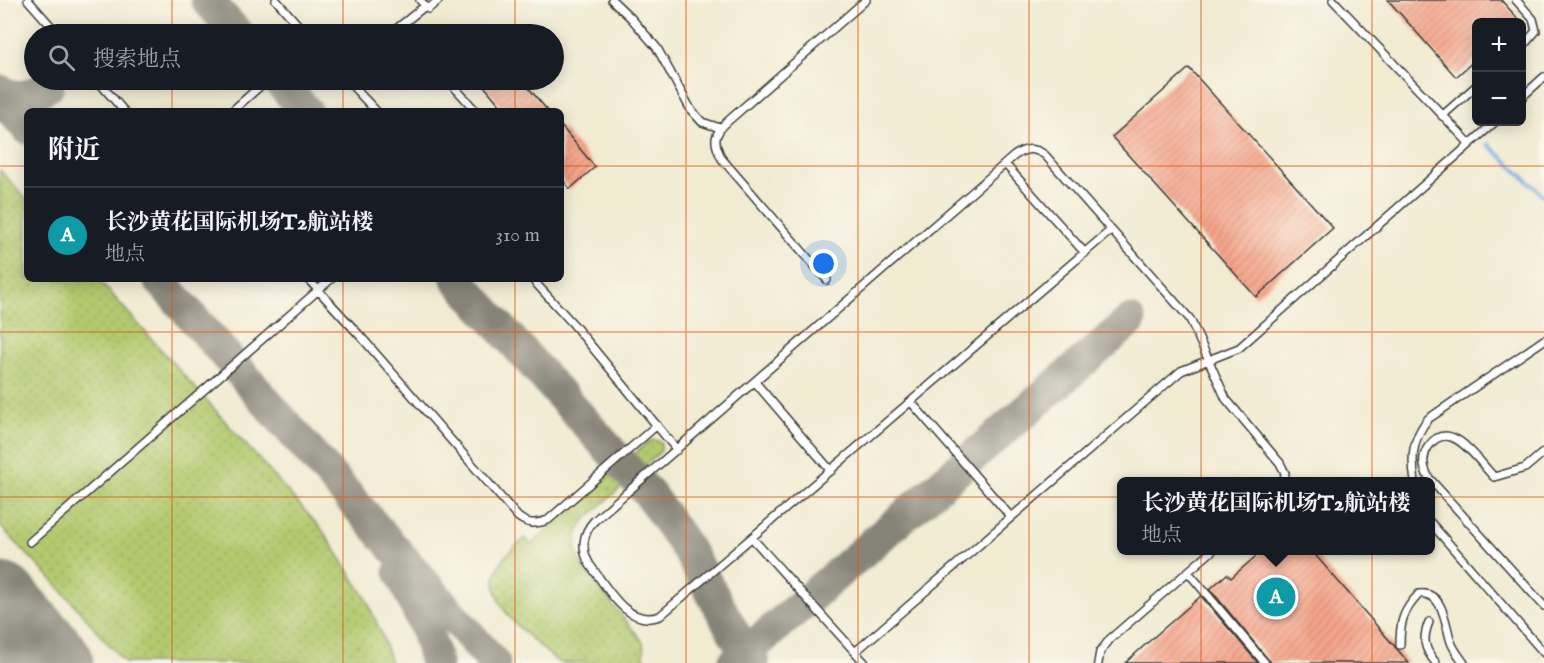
<!DOCTYPE html>
<html lang="zh">
<head>
<meta charset="utf-8">
<style>
	body { margin:0; font-family:"IM FELL English","Noto Serif SC",serif; background:#242831; color:#f1f3f6 }
	.controls { position:absolute; right:18px; top:18px; display:grid; overflow:hidden; border-radius:9px; box-shadow:0 3px 15px #0003 }
	.controls button { width:54px; height:54px; display:grid; place-items:center; padding:0; border:0; border-bottom:2px solid #363941; background:#171b24; color:#f1f3f6; font:30px sans-serif }
	.you { position:absolute; left:824px; top:264px; width:21px; height:21px; margin:-15px; border:4px solid #fff; border-radius:50%; background:#1a73e8; box-shadow:0 0 0 9px #1a73e833 }
	.badge { display:grid; place-items:center; width:39px; height:39px; border-radius:50%; background:#ea580c; color:#fff; font-size:20px; font-weight:700 }
	.pin { position:absolute; translate:-50% -50%; border:3px solid #fff; box-shadow:0 2px 6px #0006 }
	.popup { position:absolute; left:1117px; top:477px; width:318px; height:78px; box-sizing:border-box; display:grid; place-content:center; border-radius:9px; background:#171b24; filter:drop-shadow(0 2px 4px #0005); font-size:20px; white-space:nowrap; color:#9ea1a6 }
	.popup b { font-size:22px; color:#f1f3f6 }
	.popup::after { content:''; position:absolute; left:50%; top:100%; margin-left:-12px; border:12px solid transparent; border-top-color:#171b24 }
	.list { margin:0; padding:0; list-style:none }
	h2 { display:flex; justify-content:space-between; align-items:center; height:78px; margin:0; padding:0 24px; font-size:26px }
	h2 small { font-size:20px; font-weight:400; color:#9ea1a6 }
	.list li { display:grid; grid-template-columns:39px 1fr auto; gap:18px; align-items:center; box-sizing:border-box; height:96px; padding:0 24px; border-top:2px solid #363941 }
	.list b { display:block; font-size:22px; white-space:nowrap }
	.list p { margin:0; font-size:20px; white-space:nowrap; color:#9ea1a6 }
	.list em { font-size:20px; font-style:normal; color:#9ea1a6 }
	.icon { flex:none; width:33px; height:33px; fill:none; stroke:currentColor; stroke-width:2; stroke-linecap:round; stroke-linejoin:round }
	.map { position:relative; flex:none; width:1544px; height:663px; overflow:hidden }
	.search { position:absolute; background:#171b24; box-shadow:0 3px 15px #0003; left:24px; top:24px; width:540px; height:66px; display:flex; align-items:center; gap:15px; box-sizing:border-box; padding:0 21px; border-radius:33px; color:#9ea1a6; font-size:22px }
	.panel { position:absolute; background:#171b24; box-shadow:0 3px 15px #0003; left:24px; top:108px; width:540px; height:174px; border-radius:9px }
	.map>svg:first-child { display:block }
</style>
</head>
<body>
<div class="map">
<svg width="1544" height="663" viewBox="0 0 1544 663">
	<defs>
		<pattern id="green-dots" width="8" height="8" patternUnits="userSpaceOnUse" patternTransform="scale(1.5)"><rect width="8" height="8" fill="#b2c96e"/><path d="M2 2h.1M6 6h.1" fill="none" stroke="#98ac5f" stroke-width="1.8" stroke-linecap="round"/></pattern>
		<pattern id="building-hatch" width="6" height="6" patternUnits="userSpaceOnUse" patternTransform="scale(1.5)"><rect width="6" height="6" fill="#f5a48a"/><path d="M-1 1l2-2M0 6l6-6M5 7l2-2" fill="none" stroke="#d18d76"/></pattern>
	</defs>
	<rect width="100%" height="100%" fill="#fbf7ec"/>
	<filter id="ink" filterUnits="userSpaceOnUse"><feTurbulence type="fractalNoise" baseFrequency=".0167" numOctaves="2"/><feDisplacementMap in="SourceGraphic" scale="12" xChannelSelector="R" yChannelSelector="G"/><feConvolveMatrix kernelMatrix="1 2 1 2 8 2 1 2 1" color-interpolation-filters="sRGB"/></filter>
	<filter id="wash" filterUnits="userSpaceOnUse"><feTurbulence type="fractalNoise" baseFrequency=".008" numOctaves="4" result="noise"/><feDisplacementMap in="SourceGraphic" scale="24" xChannelSelector="R" yChannelSelector="G"/><feGaussianBlur stdDeviation="1.35" result="paint"/><feColorMatrix in="noise" values="0 0 0 0 0 0 0 0 0 0 0 0 0 0 0 0 0 1.4 0 .05"/><feComposite in="paint" operator="in"/></filter>
	<g filter="url(#wash)">
		<rect width="100%" height="100%" fill="#f1ebd2"/>
		<path fill="url(#green-dots)" stroke="#677245" stroke-width="1.5" d="M0,170L27,200V279H98L323,531L366,598L382,635L391,663H125L56,584L0,526Z
			M654,440L661,442V451L585,520C572,536 575,555 586,572L643,642L645,663H559C532,638 471,599 505,557C511,550 518,544 525,538L531,545L648,442Z"/>
		<g fill="none" stroke-linecap="round" stroke-linejoin="round">
			<path stroke="#78a9e3" stroke-width="4" d="M1488,144L1544,196"/>
			<path stroke="#868477" stroke-width="33" d="M207,0L238,34
				M278,80L306,111
				M0,91C18,101 31,96 48,86
				M0,97L27,128
				M159,279L494,663
				M457,279L650,495L688,550L735,635L753,663
				M400,571L427,631L436,663
				M734,663L1130,321"/>
			<path stroke="#868477" stroke-width="81" d="M0,603L53,663"/>
		</g>
		<g id="blocks">
			<path fill="url(#building-hatch)" d="M1388,0H1501L1521,22H1476V59L1456,77Z
				M1189,68L1333,228L1256,297L1112,137Z
				M479,80H522L548,111H505Z
				M561,126L595,167L570,189L561,178Z
				M1263,550H1311L1409,663H1271L1210,589L1227,574L1231,578Z
				M1201,596L1258,663H1125L1155,636Z"/>
		</g>
	</g>
	<g filter="url(#ink)">
		<use href="#blocks" fill-opacity="0" stroke="#3c3b37" stroke-width="1.5"/>
		<g fill="none" stroke-linecap="round" stroke-linejoin="round">
			<defs>
				<path id="service" d="M28,0L58,34
					M276,0L306,34
					M420,0L428,9L439,0
					M612,0L631,18L657,48L691,110L702,122L720,128
					M1333,0L1470,144
					M1516,0L1533,19L1536,31L1522,47
					M390,34L425,6
					M97,80L124,111
					M347,80L376,111
					M448,80L476,111
					M1522,97L1544,77
					M232,111L267,80
					M1442,116L1476,86
					M1005,164L1085,253
					M1111,230L660,616C627,628 607,587 590,565C581,550 582,534 594,521L1014,156C1025,148 1034,147 1045,155L1190,319L1226,399L1280,463L1285,473L1284,482
					M308,279L363,339L518,517C529,525 536,524 548,520L657,425
					M532,279L574,325L677,450
					M827,280L722,159C713,142 713,134 728,121L866,0
					M755,382L831,471
					M911,402L1011,517
					M1544,452L1525,468L1494,477C1479,462 1450,415 1428,447C1421,458 1423,468 1429,478L1544,606
					M1415,482C1411,458 1412,439 1428,419L1544,340
					M1430,522L1544,653
					M752,538L865,663
					M30,542L331,279
					M1188,572L1265,663
					M1429,622C1422,639 1424,649 1436,663
					M1400,645C1400,621 1403,611 1419,594C1444,591 1445,624 1451,642C1454,650 1459,656 1464,663
					M855,652L1181,371L1239,348L1495,122
					M1098,663L1100,652L1110,639L1213,550"/>
			</defs>
			<use href="#service" stroke="#3c3b37" stroke-width="10"/>
			<use href="#service" stroke="#fff" stroke-width="7"/>
		</g>
	</g>
	<path fill="none" stroke="#de560d" stroke-width="1.5" stroke-opacity="0.55" d="M172,0V34M343,0V34M515,0V34M686,0V663M858,0V663M1029,0V663M1201,0V663M1372,0V663M172,80V111M343,80V111M515,80V111M0,166H27M561,166H1544M172,279V663M343,279V663M515,279V663M0,332H1544M0,497H1544"/>
</svg>
<div class="controls">
<button>+</button>
<button>−</button>
</div>
<div class="you"></div>
<div class="pin badge" style="left:1276px;top:597px;background:#0f9aa8">A</div>
<div class="popup"><b>长沙黄花国际机场T2航站楼</b>地点</div>
<div class="search"><svg class="icon" aria-label="search" viewBox="0 0 24 24"><circle cx="10" cy="10" r="6"/><path d="M15 15l6 6"/></svg>搜索地点</div>
<section class="panel">
<h2>附近<small></small></h2>
<ul class="list">
<li><span class="badge" style="background:#0f9aa8">A</span><div><b>长沙黄花国际机场T2航站楼</b><p>地点</p></div><em>310 m</em></li>
</ul>
</section>
</div>
</body>
</html>
